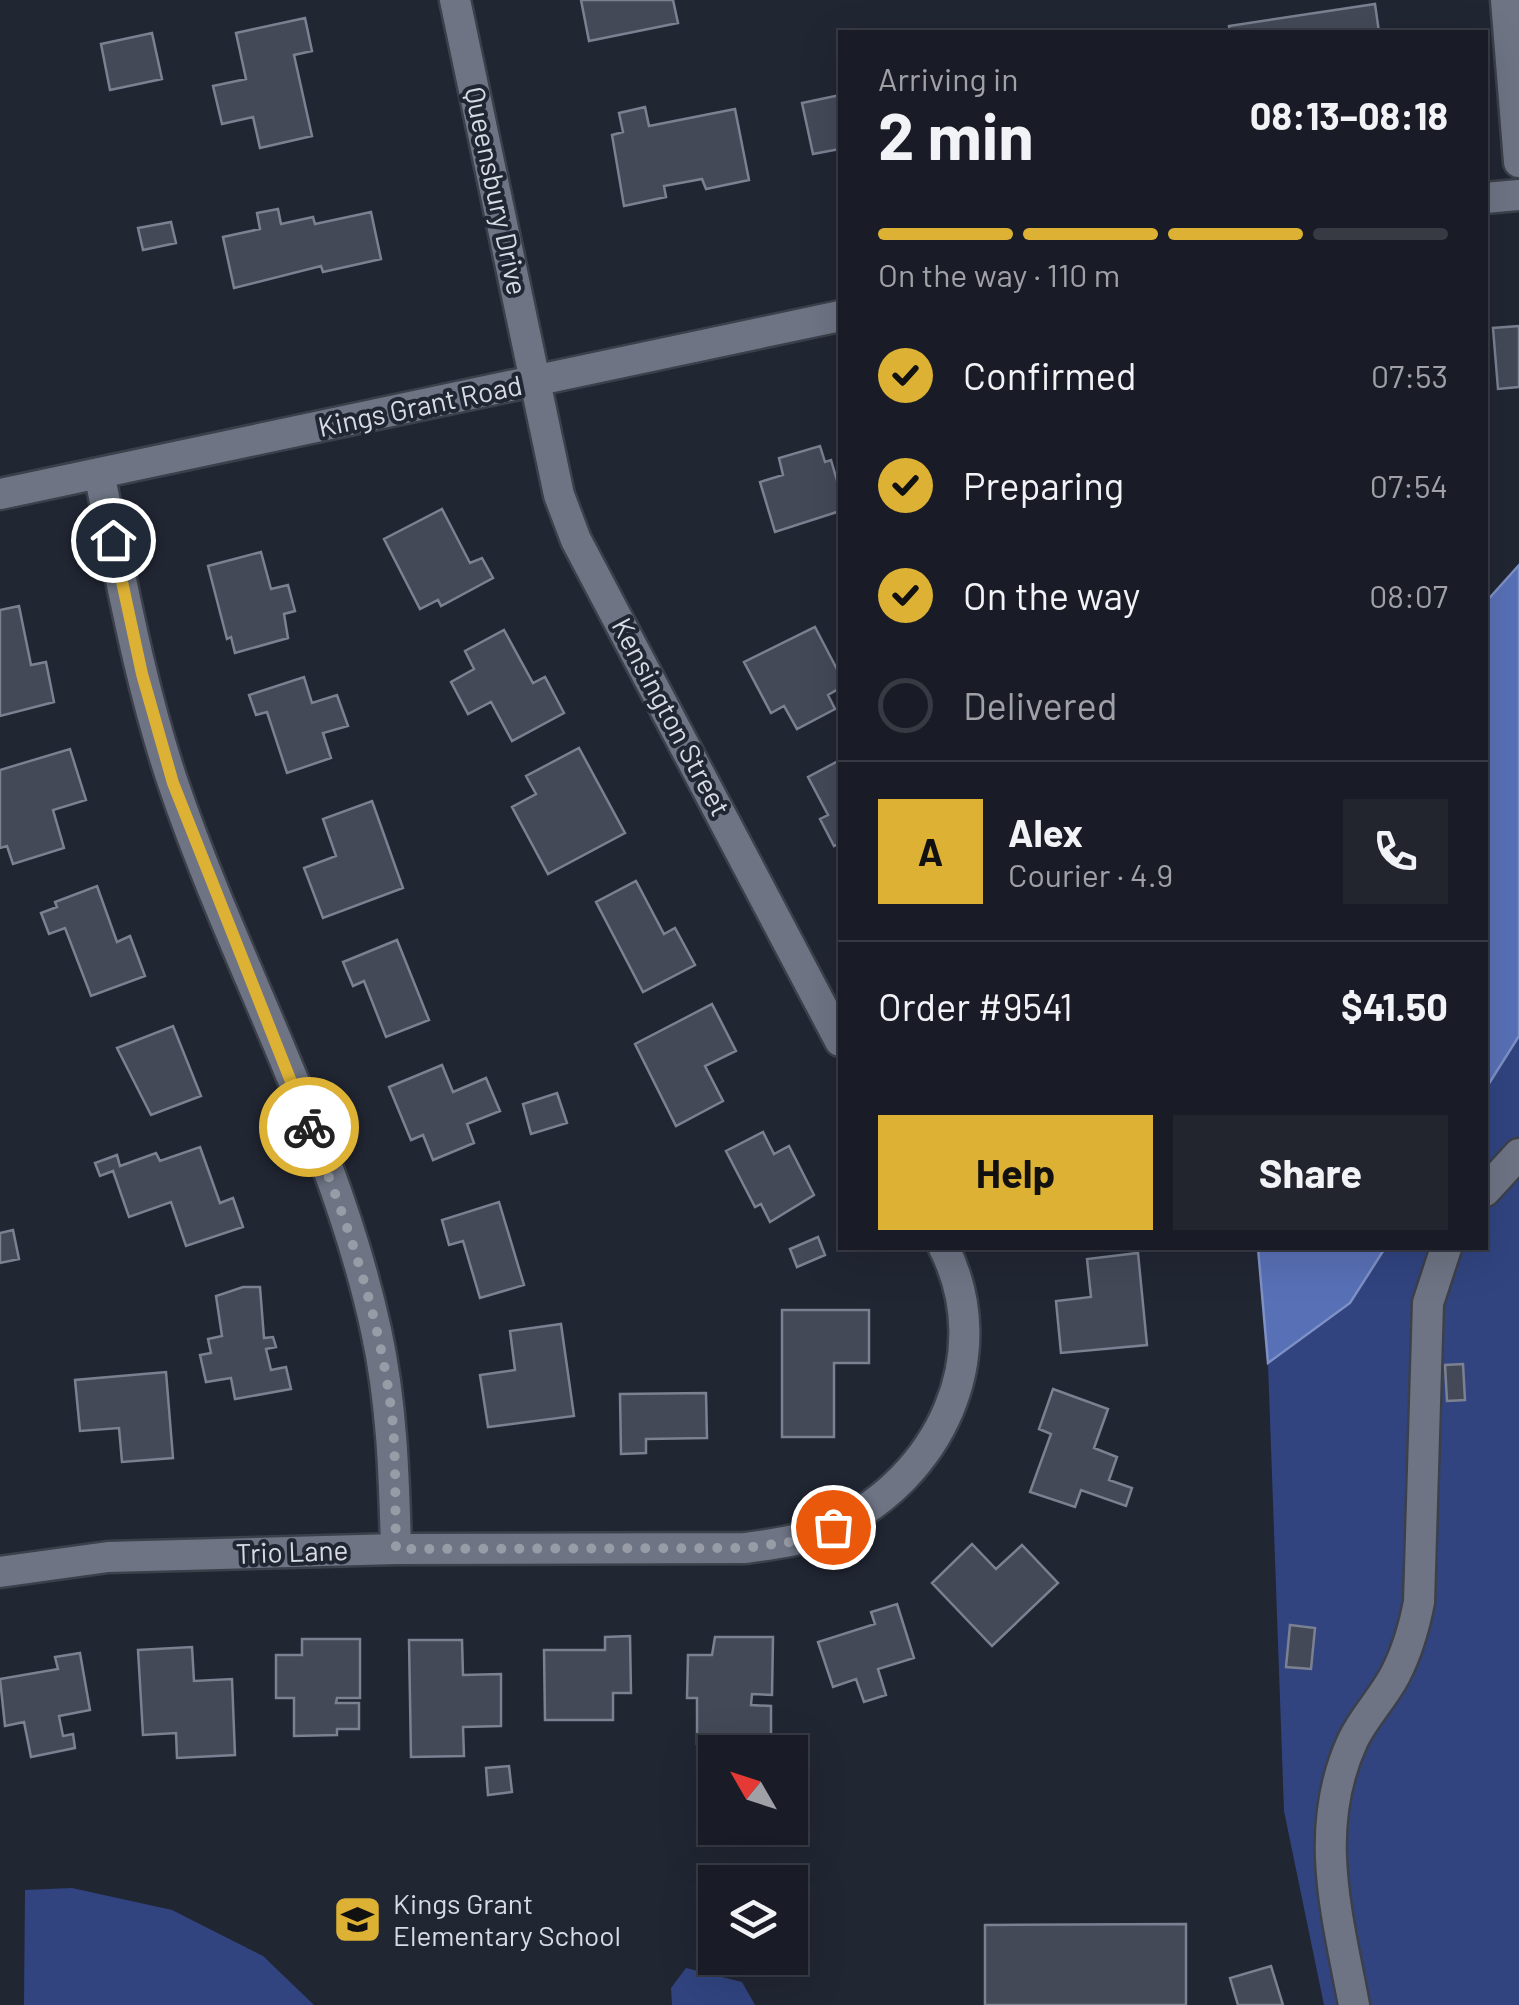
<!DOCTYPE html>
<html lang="en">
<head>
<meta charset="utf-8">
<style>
	:root { --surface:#191c26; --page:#22252e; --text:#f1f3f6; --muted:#9fa1a7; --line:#373a43; --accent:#ddb133 }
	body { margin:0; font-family:Barlow,sans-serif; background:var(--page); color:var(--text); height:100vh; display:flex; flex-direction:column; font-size:38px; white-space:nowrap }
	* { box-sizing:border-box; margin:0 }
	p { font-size:32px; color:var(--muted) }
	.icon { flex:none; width:55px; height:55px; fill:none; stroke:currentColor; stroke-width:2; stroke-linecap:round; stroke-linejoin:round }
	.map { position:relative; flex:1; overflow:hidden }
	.details { position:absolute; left:838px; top:30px; width:650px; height:1220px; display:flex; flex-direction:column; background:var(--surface); border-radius:0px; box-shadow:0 10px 40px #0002,0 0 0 2px var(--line) }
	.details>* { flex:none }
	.needle { width:65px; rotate:309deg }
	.controls { position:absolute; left:698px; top:1735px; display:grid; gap:20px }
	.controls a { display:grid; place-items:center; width:110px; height:110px; border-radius:0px; background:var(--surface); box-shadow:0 10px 40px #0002,0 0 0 2px var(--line); font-size:50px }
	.pin { position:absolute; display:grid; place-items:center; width:85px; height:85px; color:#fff; margin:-42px; border:5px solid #fff; border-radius:50%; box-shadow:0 2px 10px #0007 }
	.courier { position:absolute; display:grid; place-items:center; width:100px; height:100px; margin:-50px; border:8px solid #ddb133; border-radius:50%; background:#fff; color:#222; box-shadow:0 2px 12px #0007 }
	.overview em { font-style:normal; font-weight:700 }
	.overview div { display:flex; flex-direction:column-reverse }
	.overview { display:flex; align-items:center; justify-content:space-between; height:170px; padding:0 40px }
	h1 { font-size:65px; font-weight:700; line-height:75px }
	.bar { display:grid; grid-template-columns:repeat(4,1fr); gap:15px 10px; align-content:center; height:120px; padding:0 40px }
	.bar i { height:12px; border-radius:8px; background:var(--line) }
	.bar .on { background:var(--accent) }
	.bar p { grid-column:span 4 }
	.line { display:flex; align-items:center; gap:25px; padding:0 40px; border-top:2px solid var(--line) }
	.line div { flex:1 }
	.round { display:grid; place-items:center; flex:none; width:105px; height:105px; border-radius:0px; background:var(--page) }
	ol { padding:0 40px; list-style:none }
	li { display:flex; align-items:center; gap:30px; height:110px }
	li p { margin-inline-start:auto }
	li .icon { padding:10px; border-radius:50%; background:var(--accent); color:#111; stroke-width:4 }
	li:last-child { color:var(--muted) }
	li i { width:55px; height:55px; border:5px solid var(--line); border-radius:50% }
	.button { display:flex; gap:20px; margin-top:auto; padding:20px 40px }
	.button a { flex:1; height:115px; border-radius:0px; background:var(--accent); color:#111; font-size:40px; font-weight:700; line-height:115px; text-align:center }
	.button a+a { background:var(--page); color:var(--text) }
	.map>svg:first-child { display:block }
</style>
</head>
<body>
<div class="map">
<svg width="1519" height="2005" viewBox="0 0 1519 2005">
	<rect width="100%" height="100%" fill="#212633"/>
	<!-- green -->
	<path fill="#314480" d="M1519,1036V2005H1324L1284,1811L1268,1363L1350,1303L1385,1248H1485V1090Z
		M72,1888L172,1910L263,1956L314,2005H24L25,1890Z
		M686,1968L742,1982L755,2005H672L671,1988Z"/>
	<!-- water -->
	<path fill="#5870b6" stroke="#7e90c4" stroke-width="2.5" d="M1519,565V1036L1485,1090V603Z
		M1258,1248H1385L1350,1303L1268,1363Z"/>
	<!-- building -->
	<path fill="#434957" stroke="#7b8191" stroke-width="2.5" d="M581,0H673L678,23L589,41Z
		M1375,4L1379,32H1230L1229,26Z
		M305,18L312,51L294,55L312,136L260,148L253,117L222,124L213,86L246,79L236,33Z
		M152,33L162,79L110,90L101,44Z
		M840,95V149L813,154L802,103Z
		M645,107L649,126L735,109L749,180L706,189L702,179L664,186L666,197L624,206L612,135L623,132L619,113Z
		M278,209L281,224L313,217L315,224L371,212L381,259L323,272L321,266L234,288L223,237L260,229L257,213Z
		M171,222L176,243L143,250L138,228Z
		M1519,326V387L1498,389L1493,328Z
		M820,446L825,462L831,460L840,491V511L775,532L760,482L783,475L779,458Z
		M442,509L470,563L482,558L493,578L441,606L438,600L420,609L384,539Z
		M261,552L271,589L288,585L295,611L284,614L288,638L235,653L231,637L227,639L208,566Z
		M19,606L31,665L46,662L54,702L0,716V610Z
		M815,627L840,675V688L828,695L835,709L797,729L784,706L771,713L744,662Z
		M504,630L533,683L545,677L564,713L512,741L491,702L468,714L451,682L474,669L465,651Z
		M304,677L312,703L337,695L348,726L323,733L331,758L287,773L267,712L256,715L249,695Z
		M579,748L625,833L548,874L512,807L536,794L526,776Z
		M70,749L86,800L53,810L64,848L13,864L7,846L0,848V770Z
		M840,760V843L834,846L820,819L828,815L808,777Z
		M372,801L403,888L323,918L304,868L336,856L323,819Z
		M636,881L664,934L675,928L695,965L643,992L596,902Z
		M97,886L117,942L130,936L145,976L91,996L65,928L49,934L41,913L57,907L55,902Z
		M397,940L429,1020L386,1037L364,981L353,986L343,962Z
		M712,1004L736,1051L705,1066L723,1101L676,1126L635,1044Z
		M173,1026L201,1096L151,1115L117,1048Z
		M442,1065L453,1092L486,1078L500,1111L467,1124L474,1143L433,1160L423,1135L411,1140L389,1087Z
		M557,1093L567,1123L531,1134L523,1104Z
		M763,1132L774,1154L789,1146L814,1195L770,1222L761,1204L755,1207L726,1151Z
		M200,1147L220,1203L233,1198L243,1227L186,1246L171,1202L129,1217L113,1171L100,1176L95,1163L117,1155L120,1166L156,1153L160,1161Z
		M499,1202L524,1285L480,1298L463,1241L449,1245L442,1220Z
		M13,1230L19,1259L0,1263V1233Z
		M818,1237L825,1255L797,1267L790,1249Z
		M1138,1253L1147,1345L1061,1353L1056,1301L1091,1297L1087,1259Z
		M243,1287H260L264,1338L273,1337L276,1347L266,1349L271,1370L286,1367L291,1389L235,1399L231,1378L206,1382L200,1355L211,1353L208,1339L222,1336L216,1296Z
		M782,1310H869V1363H834V1437H782Z
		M561,1324L574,1416L488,1427L480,1375L515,1370L510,1331Z
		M1463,1364L1465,1400L1447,1401L1445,1365Z
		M166,1372L173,1458L122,1462L119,1428L80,1431L75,1380Z
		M1053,1389L1108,1409L1094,1448L1117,1457L1109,1480L1132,1488L1126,1506L1081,1490L1075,1507L1030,1492L1051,1434L1039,1429Z
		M706,1393L707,1438L646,1439V1453L621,1454L620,1394Z
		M972,1544L996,1569L1022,1545L1058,1583L992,1646L932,1583Z
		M897,1604L914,1658L878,1669L886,1695L864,1702L856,1679L833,1687L818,1642L875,1624L871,1612Z
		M1290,1625L1315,1628L1311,1669L1286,1667Z
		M630,1636L631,1693H613V1720H545L544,1650H605V1637Z
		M715,1637H773L772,1695L752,1694L751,1705L771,1706V1746L697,1744V1698H687L688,1655H712Z
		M302,1639H360V1698H337L336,1703H359V1729H337V1735L294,1736V1698H276V1655H302Z
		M409,1640H462L463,1675L501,1674V1726L463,1727L464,1756L411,1757Z
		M192,1647L194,1681L232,1679L235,1755L177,1758L176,1733L143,1735L138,1650Z
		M80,1653L90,1710L59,1716L63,1736L73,1734L75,1748L31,1757L24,1722L5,1726L0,1679L58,1669L55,1657Z
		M509,1766L512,1792L488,1795L486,1768Z
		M1186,1924V2005H985V1925Z
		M1271,1966L1283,2005H1238L1230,1978Z"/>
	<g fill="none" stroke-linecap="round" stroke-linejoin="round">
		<defs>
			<path id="minor" d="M455,0L559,495L576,540L840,1041
				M1506,0L1519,162
				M1485,198L1519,195
				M99,473C121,577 139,682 173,783C235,966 335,1140 376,1330C392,1403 394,1475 396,1549
				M0,494L840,316
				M1485,1191L1519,1154
				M0,1572L108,1557L396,1549L745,1548C775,1544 806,1540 834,1527C939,1478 998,1356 944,1248
				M1354,2005C1337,1914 1312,1828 1353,1740C1364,1717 1383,1698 1395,1675C1407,1652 1414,1628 1419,1602L1428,1303L1446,1248"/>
		</defs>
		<!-- minor casing -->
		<use href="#minor" stroke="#3b404a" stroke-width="35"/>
		<!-- minor -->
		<use href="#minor" stroke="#6e7484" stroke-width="30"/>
	</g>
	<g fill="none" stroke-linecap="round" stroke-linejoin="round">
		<!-- done -->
		<path stroke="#989ca6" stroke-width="10" stroke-dasharray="0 18" d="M309,1127C348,1222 382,1322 393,1425C396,1466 395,1508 396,1549L745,1548L790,1542L833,1527"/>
		<!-- route -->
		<path stroke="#ddb133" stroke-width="12" d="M113,540L142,674L173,783L309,1127"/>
	</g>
	<!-- icons -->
	<defs>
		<symbol id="school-square" viewBox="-11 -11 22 22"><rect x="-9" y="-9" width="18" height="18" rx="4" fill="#ddb133" stroke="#212633"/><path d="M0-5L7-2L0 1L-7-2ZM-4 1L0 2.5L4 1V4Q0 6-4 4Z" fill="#111"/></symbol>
	</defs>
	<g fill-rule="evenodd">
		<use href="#school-square" x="330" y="1892" width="55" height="55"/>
	</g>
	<g text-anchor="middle" stroke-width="8" stroke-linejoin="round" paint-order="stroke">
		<!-- street labels -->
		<g font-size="28" fill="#d8dbe4" stroke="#212633">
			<text transform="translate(496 191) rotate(78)" y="10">Queensbury Drive</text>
			<text transform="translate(420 406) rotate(-12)" y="10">Kings Grant Road</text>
			<text transform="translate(671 717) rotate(62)" y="10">Kensington Street</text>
			<text transform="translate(292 1552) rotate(-2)" y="10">Trio Lane</text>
		</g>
		<!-- poi labels -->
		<g font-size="28" fill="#d8dbe4" stroke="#212633" text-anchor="start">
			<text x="393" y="1914">Kings Grant<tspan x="393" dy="32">Elementary School</tspan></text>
		</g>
	</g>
</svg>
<div class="controls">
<a><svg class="needle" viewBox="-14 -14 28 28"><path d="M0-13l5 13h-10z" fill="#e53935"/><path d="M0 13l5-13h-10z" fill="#9fa1a7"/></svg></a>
<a><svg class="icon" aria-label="layers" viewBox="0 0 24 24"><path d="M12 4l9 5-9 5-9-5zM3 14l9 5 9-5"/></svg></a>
</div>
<div class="pin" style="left:833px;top:1527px;background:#ea580c"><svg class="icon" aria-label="bag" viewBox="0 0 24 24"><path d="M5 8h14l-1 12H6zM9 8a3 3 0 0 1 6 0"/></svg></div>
<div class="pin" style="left:113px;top:540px;background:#1f2937"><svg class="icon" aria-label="home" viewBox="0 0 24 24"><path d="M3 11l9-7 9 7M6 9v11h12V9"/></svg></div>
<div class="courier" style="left:309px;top:1127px"><svg class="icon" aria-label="bike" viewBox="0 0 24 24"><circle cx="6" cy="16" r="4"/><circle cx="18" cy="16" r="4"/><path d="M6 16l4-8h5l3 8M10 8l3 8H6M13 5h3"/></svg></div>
<section class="details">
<div class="overview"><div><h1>2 min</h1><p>Arriving in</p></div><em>08:13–08:18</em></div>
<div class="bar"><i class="on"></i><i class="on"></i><i class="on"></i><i></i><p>On the way · 110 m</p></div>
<ol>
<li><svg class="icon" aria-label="check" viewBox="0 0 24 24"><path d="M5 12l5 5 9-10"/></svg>Confirmed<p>07:53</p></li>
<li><svg class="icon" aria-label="check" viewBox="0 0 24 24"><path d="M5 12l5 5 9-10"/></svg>Preparing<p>07:54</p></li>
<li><svg class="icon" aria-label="check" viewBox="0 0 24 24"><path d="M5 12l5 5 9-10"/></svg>On the way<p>08:07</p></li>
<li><i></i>Delivered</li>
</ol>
<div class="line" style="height:180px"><b class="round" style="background:var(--accent);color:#111">A</b><div><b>Alex</b><p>Courier · 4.9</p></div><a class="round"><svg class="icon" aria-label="phone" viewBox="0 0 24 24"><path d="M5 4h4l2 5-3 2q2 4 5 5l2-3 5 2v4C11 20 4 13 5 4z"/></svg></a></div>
<div class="line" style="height:130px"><div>Order #9541</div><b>$41.50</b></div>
<div class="button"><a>Help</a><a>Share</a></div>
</section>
</div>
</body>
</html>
